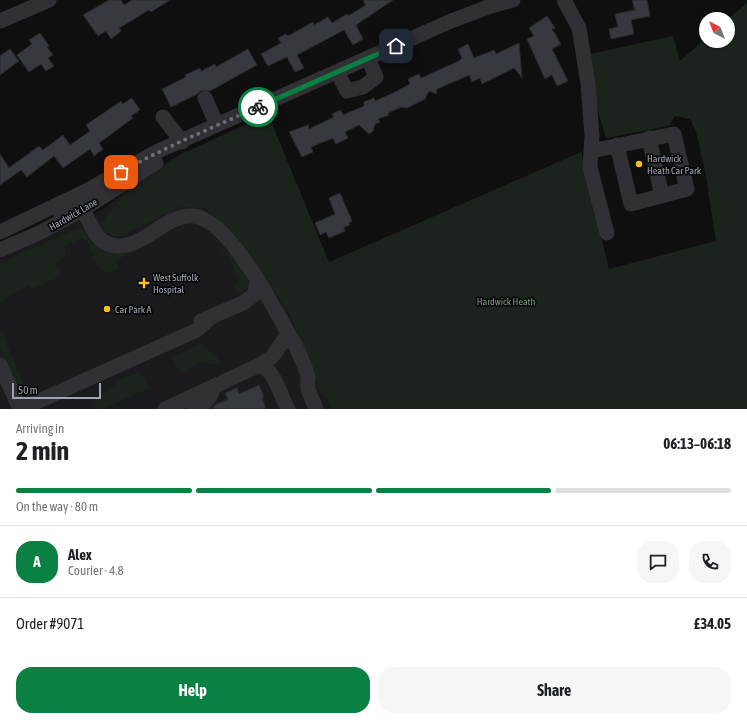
<!DOCTYPE html>
<html lang="en">
<head>
<meta charset="utf-8">
<style>
	:root { --surface:#fff; --page:#f6f6f6; --text:#202124; --muted:#757577; --line:#e0e0e0; --accent:#0b8043 }
	body { margin:0; font-family:"Asap Condensed",sans-serif; background:var(--page); color:var(--text); height:100vh; display:flex; flex-direction:column; font-size:15px; white-space:nowrap }
	* { box-sizing:border-box; margin:0 }
	p { font-size:13px; color:var(--muted) }
	.icon { flex:none; width:22px; height:22px; fill:none; stroke:currentColor; stroke-width:2; stroke-linecap:round; stroke-linejoin:round }
	.map { position:relative; height:409px; overflow:hidden }
	.details { display:flex; flex-direction:column; background:var(--surface); flex:1 }
	.details>* { flex:none }
	.needle { width:26px; rotate:318deg }
	.fabs { position:absolute; left:699px; top:12px; display:grid; gap:8px }
	.fabs a { display:grid; place-items:center; width:36px; height:36px; border-radius:50%; background:var(--surface); box-shadow:0 1px 3px #0004; font-size:20px }
	.scale { position:absolute; left:12px; bottom:10px; width:89px; box-sizing:border-box; padding-left:4px; border:2px solid #9fa3b2; border-top:0; font-size:11px; line-height:14px; white-space:nowrap; color:#9fa3b2; -webkit-text-stroke:3px #0a0a0b; paint-order:stroke }
	.pin { position:absolute; display:grid; place-items:center; width:34px; height:34px; color:#fff; margin:-17px; border-radius:8px; box-shadow:0 2px 6px #0006 }
	.courier { position:absolute; display:grid; place-items:center; width:40px; height:40px; margin:-20px; border:3px solid #0b8043; border-radius:50%; background:#fff; color:#222; box-shadow:0 1px 5px #0007 }
	.overview em { font-style:normal; font-weight:700 }
	.overview div { display:flex; flex-direction:column-reverse }
	.overview { display:flex; align-items:center; justify-content:space-between; height:68px; padding:0 16px }
	h1 { font-size:26px; font-weight:700; line-height:30px }
	.bar { display:grid; grid-template-columns:repeat(4,1fr); gap:6px 4px; align-content:center; height:48px; padding:0 16px }
	.bar i { height:5px; border-radius:3px; background:var(--line) }
	.bar .active { background:var(--accent) }
	.bar p { grid-column:span 4 }
	.line { display:flex; align-items:center; gap:10px; padding:0 16px; border-top:1px solid var(--line) }
	.line div { flex:1 }
	.round { display:grid; place-items:center; flex:none; width:42px; height:42px; border-radius:16px; background:var(--page) }
	.cta { display:flex; gap:8px; margin-top:auto; padding:8px 16px }
	.cta a { flex:1; height:46px; border-radius:16px; background:var(--accent); color:#fff; font-size:16px; font-weight:700; line-height:46px; text-align:center }
	.cta a+a { background:var(--page); color:var(--text) }
	.map>svg:first-child { display:block }
</style>
</head>
<body>
<div class="map">
<svg width="747" height="409" viewBox="0 0 747 409">
	<rect width="100%" height="100%" fill="#0f0f10"/>
	<!-- built -->
	<path fill="#1b1b1d" d="M186,150L222,198L350,409H0V258L103,209L152,172Z"/>
	<!-- green -->
	<path fill="#1b231c" d="M747,3V409H332L327,397L323,398L288,311L245,252L206,208L181,207L122,236C111,238 107,234 100,225L112,208L136,186L184,153L268,114L329,262L581,152L609,269L716,241L705,171L696,132L690,119L675,116L669,126L606,138L596,104L590,54L673,36L680,61L706,38V41H728V19Z
		M81,227L90,237L139,245V250L116,260L119,268L106,273L97,266L88,242L82,238L65,246V258L56,263L61,276L32,289L28,286L0,302V263Z
		M222,249L233,255L252,285L243,292L238,294L233,286L239,282L230,257L226,252H220Z
		M0,327L27,393L17,389L13,383L0,349Z
		M202,343L206,348L217,356L219,365L202,362L180,373L172,357Z
		M138,372L141,373L149,388L103,409H96L93,402L122,379Z"/>
	<!-- building -->
	<path fill="#38393e" stroke="#29292c" d="M109,0H121L124,5L132,0H170L151,12L149,10L119,28L121,31L111,39L106,31L98,36L83,15Z
		M363,0H393L356,25L363,39L353,45L344,30L297,55L304,68L295,72L287,57L268,66L261,54L281,43L278,38L286,34L288,36L313,22L314,25L328,17L332,23L347,14L348,16L366,5Z
		M632,0H647L650,16L631,20L634,34L611,39L609,29L618,27L615,14L635,10Z
		M547,16L555,28L552,29L561,44L552,49L568,81L557,86L552,75L545,79L527,39L534,36L529,28Z
		M40,33L49,46L47,47L53,55L48,58L54,66L46,71L41,64L29,72L17,55L32,44L29,40Z
		M519,43L522,78L514,68L482,84L480,78L472,82L469,75L467,76L437,89L436,94L429,91L425,99L407,108L402,107L388,113L389,115L378,119L380,122L375,124L373,131L369,134L359,125L345,132L348,138L336,144L333,138L311,147L313,152L302,157L289,132L308,125L309,129L334,117L332,114L341,110L343,115L364,106V102L374,98L375,101L393,93L410,84L408,79L419,74L421,78L459,61L462,58L458,49L468,44L474,58L494,50L496,54Z
		M10,49L19,61L0,75V56Z
		M248,49L257,65L210,91L202,90L197,94L171,107L162,89L186,77L185,75L200,68L201,71L215,64L216,67Z
		M132,98L140,110L131,116L133,118L99,143L103,149L94,156L90,149L63,168L54,156L27,177L21,170L0,185V154L9,168L39,146L43,150L63,135L70,145L90,131L86,125L121,101L123,104Z
		M340,193L352,221L349,223L350,225L344,227L345,231L329,238L326,232L320,235L315,223L335,214L329,198Z
		M259,385L264,397L262,398L266,409H212L215,405L228,399L225,393L237,388L239,394Z"/>
	<g fill="none" stroke-linecap="round" stroke-linejoin="round">
		<!-- minor -->
		<path stroke="#303035" stroke-width="15" d="M564,0L579,28L588,83L592,136L590,167L607,233
			M0,21L49,0
			M337,72L347,91L363,87L376,77L368,58
			M205,98L217,125
			M163,117L182,142
			M649,138L662,196
			M591,151L674,134L687,189L631,204L617,145
			M60,212C64,210 71,205 76,206C92,211 89,245 118,246C146,246 166,214 193,216C227,218 273,305 288,333C291,339 295,343 297,349C301,358 306,368 308,377C308,381 307,385 308,389C310,396 314,403 316,409
			M0,232L84,192L158,151L451,21L491,6L513,0
			M0,250L41,232L82,210L156,163
			M201,321L243,303L255,294L257,280
			M0,365L20,409
			M260,365C277,373 279,394 288,409
			M21,409L197,330L210,318
			M165,409L260,365L272,357L288,334
			M194,409C207,404 210,399 214,386"/>
	</g>
	<g fill="none" stroke-linecap="round" stroke-linejoin="round">
		<!-- done -->
		<path stroke="#6d6f79" stroke-width="4" stroke-dasharray="0 7.2" d="M121,172C165,147 212,128 258,107"/>
		<!-- route -->
		<path stroke="#0b8043" stroke-width="5" d="M258,107L396,46"/>
	</g>
	<!-- markers -->
	<g fill="#f7c020" stroke="#0a0a0b" stroke-width="1.5">
		<circle cx="639" cy="164" r="4"/>
		<path d="M142 277h4v4h4v4h-4v4h-4v-4h-4v-4h4z"/>
		<circle cx="107" cy="309" r="4"/>
	</g>
	<g text-anchor="middle" stroke-width="3.5" stroke-linejoin="round" paint-order="stroke">
		<!-- poi labels -->
		<g font-size="10" fill="#9fa3b2" stroke="#0a0a0b" text-anchor="start">
			<text x="647" y="162">Hardwick<tspan x="647" dy="12">Heath Car Park</tspan></text>
			<text x="153" y="281">West Suffolk<tspan x="153" dy="12">Hospital</tspan></text>
			<text x="115" y="313">Car Park A</text>
		</g>
		<!-- street labels -->
		<g font-size="10" fill="#9fa3b2" stroke="#0a0a0b">
			<text transform="translate(73 214) rotate(-30)" y="4">Hardwick Lane</text>
		</g>
		<!-- park labels -->
		<g font-size="10" fill="#759e7b" stroke="#0a0a0b">
			<text x="506" y="305">Hardwick Heath</text>
		</g>
	</g>
</svg>
<div class="fabs">
<a><svg class="needle" viewBox="-14 -14 28 28"><path d="M0-13l5 13h-10z" fill="#e53935"/><path d="M0 13l5-13h-10z" fill="#757577"/></svg></a>
</div>
<div class="scale">50 m</div>
<div class="pin" style="left:121px;top:172px;background:#ea580c"><svg class="icon" aria-label="bag" viewBox="0 0 24 24"><path d="M5 8h14l-1 12H6zM9 8a3 3 0 0 1 6 0"/></svg></div>
<div class="pin" style="left:396px;top:46px;background:#1f2937"><svg class="icon" aria-label="home" viewBox="0 0 24 24"><path d="M3 11l9-7 9 7M6 9v11h12V9"/></svg></div>
<div class="courier" style="left:258px;top:107px"><svg class="icon" aria-label="bike" viewBox="0 0 24 24"><circle cx="6" cy="16" r="4"/><circle cx="18" cy="16" r="4"/><path d="M6 16l4-8h5l3 8M10 8l3 8H6M13 5h3"/></svg></div>
</div>
<section class="details">
<div class="overview"><div><h1>2 min</h1><p>Arriving in</p></div><em>06:13–06:18</em></div>
<div class="bar"><i class="active"></i><i class="active"></i><i class="active"></i><i></i><p>On the way · 80 m</p></div>
<div class="line" style="height:72px"><b class="round" style="background:var(--accent);color:#fff">A</b><div><b>Alex</b><p>Courier · 4.8</p></div><a class="round"><svg class="icon" aria-label="chat" viewBox="0 0 24 24"><path d="M4 5h16v11H9l-5 4z"/></svg></a><a class="round"><svg class="icon" aria-label="phone" viewBox="0 0 24 24"><path d="M5 4h4l2 5-3 2q2 4 5 5l2-3 5 2v4C11 20 4 13 5 4z"/></svg></a></div>
<div class="line" style="height:52px"><div>Order #9071</div><b>£34.05</b></div>
<div class="cta"><a>Help</a><a>Share</a></div>
</section>
</body>
</html>
